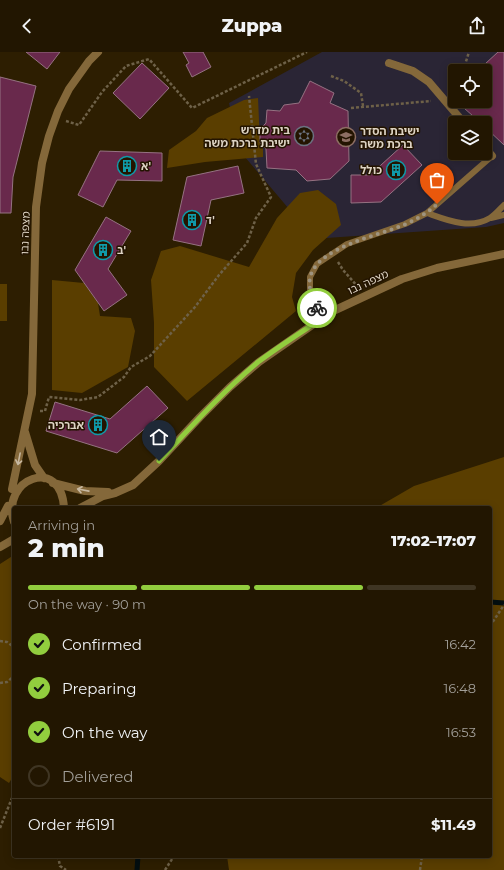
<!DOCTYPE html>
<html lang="en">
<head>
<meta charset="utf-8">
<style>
	:root { --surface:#221601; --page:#2a1f0b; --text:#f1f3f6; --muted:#a29f99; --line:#3f3523; --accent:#92cd3e }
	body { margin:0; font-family:Montserrat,"Noto Sans Hebrew",sans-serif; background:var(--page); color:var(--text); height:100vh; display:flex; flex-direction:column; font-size:15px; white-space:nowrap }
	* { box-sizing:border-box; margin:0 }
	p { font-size:13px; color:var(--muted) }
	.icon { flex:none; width:22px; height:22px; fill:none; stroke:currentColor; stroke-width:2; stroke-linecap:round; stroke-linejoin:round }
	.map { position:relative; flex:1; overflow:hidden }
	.sheet { position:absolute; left:12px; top:454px; width:480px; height:352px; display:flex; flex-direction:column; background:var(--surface); border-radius:4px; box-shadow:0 2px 10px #0003,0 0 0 1px var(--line) }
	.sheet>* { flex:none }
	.fabs { position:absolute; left:448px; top:12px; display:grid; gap:8px }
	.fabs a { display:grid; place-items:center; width:44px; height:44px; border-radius:4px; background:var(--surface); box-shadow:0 2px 10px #0003,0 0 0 1px var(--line); font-size:20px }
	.pin { position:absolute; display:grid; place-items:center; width:34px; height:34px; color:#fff; margin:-41px -17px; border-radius:50% 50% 50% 0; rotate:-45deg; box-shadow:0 0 4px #0007 }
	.pin .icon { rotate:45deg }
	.courier { position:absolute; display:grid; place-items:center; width:40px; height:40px; margin:-20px; border:3px solid #92cd3e; border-radius:50%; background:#fff; color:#222; box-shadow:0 1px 5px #0007 }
	.head em { font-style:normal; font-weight:800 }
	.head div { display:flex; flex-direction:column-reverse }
	.head { display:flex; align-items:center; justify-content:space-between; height:68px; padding:0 16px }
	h1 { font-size:26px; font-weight:800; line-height:30px }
	.bar { display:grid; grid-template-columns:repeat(4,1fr); gap:6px 4px; align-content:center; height:48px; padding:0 16px }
	.bar i { height:5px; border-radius:3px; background:var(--line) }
	.bar .selected { background:var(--accent) }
	.bar p { grid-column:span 4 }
	.line { display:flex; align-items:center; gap:10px; padding:0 16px; border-top:1px solid var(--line) }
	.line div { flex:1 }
	ol { padding:0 16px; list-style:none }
	li { display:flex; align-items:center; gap:12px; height:44px }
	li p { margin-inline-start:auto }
	li .icon { padding:4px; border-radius:50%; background:var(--accent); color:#111; stroke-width:4 }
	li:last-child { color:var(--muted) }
	li i { width:22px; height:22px; border:2px solid var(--line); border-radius:50% }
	header { display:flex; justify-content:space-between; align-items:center; height:52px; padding:0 16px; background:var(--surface); font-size:18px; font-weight:800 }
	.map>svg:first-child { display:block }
</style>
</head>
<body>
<header><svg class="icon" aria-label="back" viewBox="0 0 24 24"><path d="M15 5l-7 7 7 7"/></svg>Zuppa<svg class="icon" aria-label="share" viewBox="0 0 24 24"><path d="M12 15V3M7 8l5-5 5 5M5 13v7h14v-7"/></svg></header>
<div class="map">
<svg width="504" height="818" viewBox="0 0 504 818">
	<rect width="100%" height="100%" fill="#2d1e01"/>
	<!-- education -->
	<path fill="#2a2535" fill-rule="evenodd" d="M322,0H504V171L486,175L312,187L289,157L239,98L229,51ZM455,19H485V49H455ZM455,71H485V101H455Z"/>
	<!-- green -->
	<path fill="#5a3e00" d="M258,46L260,91L263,97V105L205,110L167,116L169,98L196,79L207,66L244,48Z
		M318,138L336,152L341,173L313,198L296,221L292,245L296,259L187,349L154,315V271L151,228L161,199L180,194L249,215L277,166L300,141Z
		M52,228L84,231L98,251L100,264L131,266L135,279L128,315L82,341L52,338Z
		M0,232H7V269H0Z
		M504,405V818H229L227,804H490V456H376L414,434Z
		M14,503V723L9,731L0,725V512Z"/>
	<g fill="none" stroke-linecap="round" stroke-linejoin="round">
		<!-- stream -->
		<path stroke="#030e10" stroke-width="5" d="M490,550L504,551
			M137,818L138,804"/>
	</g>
	<!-- building -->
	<path fill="#69294c" stroke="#957282" d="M26,0H60L47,17Z
		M183,0H203L211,15L192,25L186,13L189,11Z
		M498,0H504V93L485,75V71H481L456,49H485V12Z
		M142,11L169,36L140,67L113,41Z
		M0,25L36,34L13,125L11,161H0Z
		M310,29L334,41L330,51L348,59L349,109L330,127L307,129L296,118L267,116L266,97L260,91V77L266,71L267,58L280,59L284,53L299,51Z
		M403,93L422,113L381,150L351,151V123H370Z
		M100,99L162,101V129L117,128L103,155L78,143Z
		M238,114L244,141L211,148L201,194L173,188L187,125Z
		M106,165L131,179L108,217L127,243L104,259L75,218Z
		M147,334L168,356L117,401L46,379L55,350L110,367Z"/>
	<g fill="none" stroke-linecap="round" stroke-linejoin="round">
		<!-- path -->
		<path stroke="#6e6148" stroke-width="2.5" stroke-dasharray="3 2" stroke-linecap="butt" d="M463,19L469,0
			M331,24L344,29L361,41L363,54
			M451,38L455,30
			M351,56L431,49
			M66,69L79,73L102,40L126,14L149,7L192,56L307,0
			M338,210L343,218L358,235
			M40,359H45L49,345L80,348L98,345L124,325L131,315L150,304L195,255L219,223L247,191L256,166L271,145L256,112L249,44
			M490,574L504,553
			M0,589L7,590L14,595
			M0,631L7,630L14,624
			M0,776L14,741
			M58,804L60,814L66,818
			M165,818L174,804
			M420,818L422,804"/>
		<!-- service -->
		<path stroke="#84683a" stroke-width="6" d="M427,161C447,168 470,178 490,166C495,163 500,157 504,153
			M491,166L504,163
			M321,267L310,237V225L317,212L347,192L405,172L427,161L492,104"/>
		<!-- minor -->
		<path stroke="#84683a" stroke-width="8" d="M389,11L413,19L429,30L464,71
			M485,96L492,104
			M25,380L35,413L44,426
			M53,431L85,439L108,440
			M12,437L32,342L36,155L42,111L49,84L58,59L69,37L89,9L98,0
			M80,456L103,444L115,441L133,433L159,409L200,365L230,335L259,310L331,260L402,227L437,216L504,202
			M0,469L8,454
			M14,470C0,427 61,403 64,456
			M0,495L14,487"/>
	</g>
	<!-- one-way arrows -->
	<defs><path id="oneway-shaft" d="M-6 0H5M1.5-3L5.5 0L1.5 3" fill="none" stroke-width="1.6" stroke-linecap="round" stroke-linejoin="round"/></defs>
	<g stroke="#c7b8a1">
		<use href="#oneway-shaft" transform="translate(19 407) rotate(101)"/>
		<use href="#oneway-shaft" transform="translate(83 438) rotate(-169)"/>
	</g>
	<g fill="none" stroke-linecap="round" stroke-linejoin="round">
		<!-- done -->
		<path stroke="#9f947f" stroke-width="4" stroke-dasharray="0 7.2" d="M317,256C313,247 308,237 310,226C316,195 381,183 406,172C418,166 428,161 437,152"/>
		<!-- route -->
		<path stroke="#92cd3e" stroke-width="5" d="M159,409C191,375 222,340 258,310C278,295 300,281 321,267L317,256"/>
	</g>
	<!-- icons -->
	<defs>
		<symbol id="synagogue-ring" viewBox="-11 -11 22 22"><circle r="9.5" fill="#231400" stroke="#6b7280" stroke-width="1.5"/><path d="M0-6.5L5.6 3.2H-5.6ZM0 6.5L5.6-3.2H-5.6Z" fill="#6b7280"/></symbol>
		<symbol id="school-ring" viewBox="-11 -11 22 22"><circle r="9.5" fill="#231400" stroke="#8d6e63" stroke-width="1.5"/><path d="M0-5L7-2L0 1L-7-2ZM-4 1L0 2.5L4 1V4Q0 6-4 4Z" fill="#8d6e63"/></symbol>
		<symbol id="building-ring" viewBox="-11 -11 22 22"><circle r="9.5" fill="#231400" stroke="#0f9aa8" stroke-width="1.5"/><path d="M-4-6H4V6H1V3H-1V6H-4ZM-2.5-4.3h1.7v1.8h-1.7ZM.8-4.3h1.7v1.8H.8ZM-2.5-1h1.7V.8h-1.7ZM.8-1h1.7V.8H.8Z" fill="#0f9aa8"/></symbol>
	</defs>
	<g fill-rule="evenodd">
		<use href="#synagogue-ring" x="293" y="73" width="22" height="22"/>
		<use href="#school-ring" x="335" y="74" width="22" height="22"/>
		<use href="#building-ring" x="116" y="103" width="22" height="22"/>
		<use href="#building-ring" x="385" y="107" width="22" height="22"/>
		<use href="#building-ring" x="181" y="157" width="22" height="22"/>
		<use href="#building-ring" x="92" y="187" width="22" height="22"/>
		<use href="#building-ring" x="87" y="362" width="22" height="22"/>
	</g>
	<g text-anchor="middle" stroke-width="3" stroke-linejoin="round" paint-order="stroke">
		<!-- poi labels -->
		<g font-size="11" font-weight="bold" fill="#ddd3c3" stroke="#231400" text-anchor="start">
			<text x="290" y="82" text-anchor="end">בית מדרש<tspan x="290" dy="13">ישיבת ברכת משה</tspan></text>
			<text x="360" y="83">ישיבת הסדר<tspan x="360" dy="13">ברכת משה</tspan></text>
			<text x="141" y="118">א'</text>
			<text x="382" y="122" text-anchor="end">כולל</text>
			<text x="206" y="172">ד'</text>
			<text x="117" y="202">ב'</text>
			<text x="84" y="377" text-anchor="end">אברכיה</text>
		</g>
		<!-- street labels -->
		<g font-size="11" fill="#ddd3c3" stroke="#231400">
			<text transform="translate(25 181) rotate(-88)" y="4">מצפה נבו</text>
			<text transform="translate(368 230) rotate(-25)" y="4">מצפה נבו</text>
		</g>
	</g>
</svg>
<div class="fabs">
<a><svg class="icon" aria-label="locate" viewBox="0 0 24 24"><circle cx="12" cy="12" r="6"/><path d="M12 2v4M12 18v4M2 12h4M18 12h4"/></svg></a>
<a><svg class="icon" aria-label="layers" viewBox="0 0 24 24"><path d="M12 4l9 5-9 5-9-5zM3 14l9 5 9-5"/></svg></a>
</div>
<div class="pin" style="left:437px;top:152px;background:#ea580c"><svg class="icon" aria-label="bag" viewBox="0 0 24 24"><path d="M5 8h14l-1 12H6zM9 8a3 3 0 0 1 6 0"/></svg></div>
<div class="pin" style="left:159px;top:409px;background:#1f2937"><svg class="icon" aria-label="home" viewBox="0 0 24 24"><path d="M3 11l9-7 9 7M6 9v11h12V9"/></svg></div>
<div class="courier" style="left:317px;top:256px"><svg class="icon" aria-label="bike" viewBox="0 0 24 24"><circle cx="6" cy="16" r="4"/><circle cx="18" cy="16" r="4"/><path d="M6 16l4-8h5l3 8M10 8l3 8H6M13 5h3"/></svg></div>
<section class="sheet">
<div class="head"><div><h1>2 min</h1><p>Arriving in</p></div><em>17:02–17:07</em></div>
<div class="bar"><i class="selected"></i><i class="selected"></i><i class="selected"></i><i></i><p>On the way · 90 m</p></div>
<ol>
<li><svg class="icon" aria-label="check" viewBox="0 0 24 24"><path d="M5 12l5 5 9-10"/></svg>Confirmed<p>16:42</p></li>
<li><svg class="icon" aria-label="check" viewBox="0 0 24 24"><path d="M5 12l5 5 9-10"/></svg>Preparing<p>16:48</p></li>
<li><svg class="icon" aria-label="check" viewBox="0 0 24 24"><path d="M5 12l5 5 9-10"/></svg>On the way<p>16:53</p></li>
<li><i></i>Delivered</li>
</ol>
<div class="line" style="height:52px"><div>Order #6191</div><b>$11.49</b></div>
</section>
</div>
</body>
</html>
